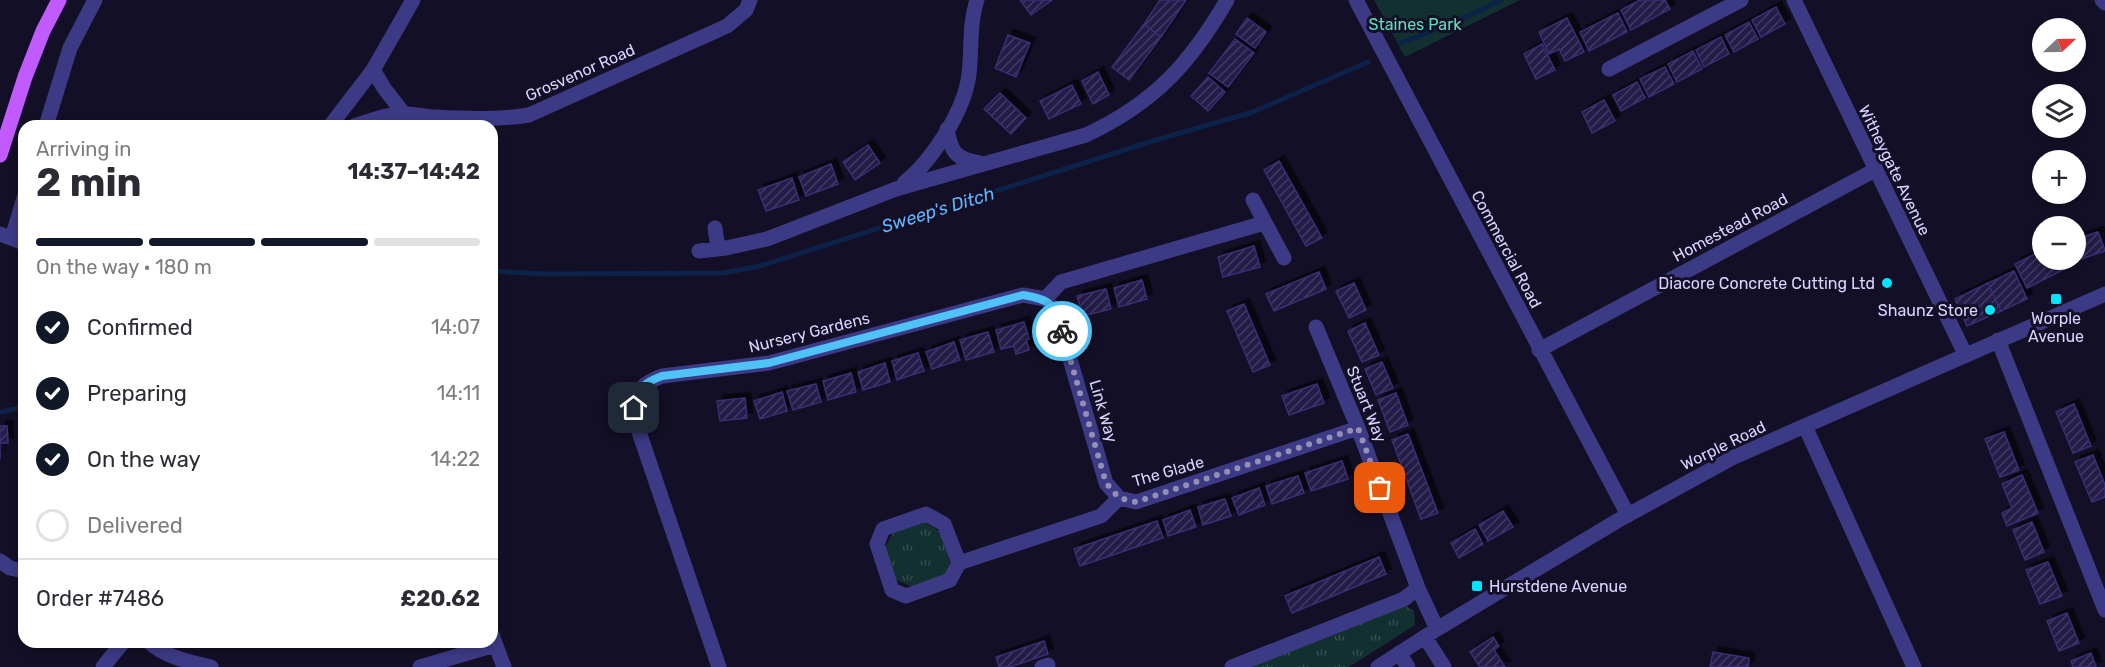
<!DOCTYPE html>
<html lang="en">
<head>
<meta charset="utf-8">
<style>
	:root { --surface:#fff; --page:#f2f2f3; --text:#2b2b33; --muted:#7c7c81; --line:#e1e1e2; --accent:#111827 }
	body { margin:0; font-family:Rubik,sans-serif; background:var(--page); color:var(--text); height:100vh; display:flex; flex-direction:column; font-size:22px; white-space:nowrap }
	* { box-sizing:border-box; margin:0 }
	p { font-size:20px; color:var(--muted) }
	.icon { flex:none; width:33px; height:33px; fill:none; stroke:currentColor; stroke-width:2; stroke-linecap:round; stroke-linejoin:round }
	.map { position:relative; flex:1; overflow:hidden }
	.drawer { position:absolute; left:18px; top:120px; width:480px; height:528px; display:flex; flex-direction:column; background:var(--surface); border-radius:18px; box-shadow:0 3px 9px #0003 }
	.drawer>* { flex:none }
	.needle { width:39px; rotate:68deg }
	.buttons { position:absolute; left:2032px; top:18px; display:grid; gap:12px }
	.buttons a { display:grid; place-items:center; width:54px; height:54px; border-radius:50%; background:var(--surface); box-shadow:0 3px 9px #0003; font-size:30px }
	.pin { position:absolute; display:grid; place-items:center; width:51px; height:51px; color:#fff; margin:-26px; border-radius:12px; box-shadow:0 3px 9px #0006 }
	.courier { position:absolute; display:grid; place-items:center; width:60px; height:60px; margin:-30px; border:4px solid #4fc3f7; border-radius:50%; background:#fff; color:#222; box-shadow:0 2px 8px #0007 }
	.head em { font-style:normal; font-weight:700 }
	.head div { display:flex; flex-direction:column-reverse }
	.head { display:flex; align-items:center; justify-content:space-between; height:102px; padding:0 18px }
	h1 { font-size:39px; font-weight:700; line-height:45px }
	.bar { display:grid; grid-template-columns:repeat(4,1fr); gap:9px 6px; align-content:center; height:72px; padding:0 18px }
	.bar i { height:8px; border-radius:4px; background:var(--line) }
	.bar .on { background:var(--accent) }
	.bar p { grid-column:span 4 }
	.line { display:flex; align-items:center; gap:15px; padding:0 18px; border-top:2px solid var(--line) }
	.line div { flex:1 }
	ol { padding:0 18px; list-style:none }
	li { display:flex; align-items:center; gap:18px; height:66px }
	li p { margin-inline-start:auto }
	li .icon { padding:6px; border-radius:50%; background:var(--accent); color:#fff; stroke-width:4 }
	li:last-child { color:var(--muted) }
	li i { width:33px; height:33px; border:3px solid var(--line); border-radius:50% }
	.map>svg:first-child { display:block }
</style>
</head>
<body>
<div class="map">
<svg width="2105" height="667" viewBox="0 0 2105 667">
	<defs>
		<pattern id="grass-tufts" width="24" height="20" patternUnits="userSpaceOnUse" patternTransform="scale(1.5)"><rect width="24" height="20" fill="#12302f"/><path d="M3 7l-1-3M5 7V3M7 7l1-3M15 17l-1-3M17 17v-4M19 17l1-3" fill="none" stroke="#344d4e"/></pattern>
		<pattern id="building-hatch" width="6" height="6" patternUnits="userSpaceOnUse" patternTransform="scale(1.5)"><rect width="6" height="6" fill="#241b47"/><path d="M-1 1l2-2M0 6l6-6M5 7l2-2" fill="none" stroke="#433b63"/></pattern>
		<filter id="shadow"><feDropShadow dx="5.5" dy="-5.5" stdDeviation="0" flood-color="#0009"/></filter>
	</defs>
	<rect width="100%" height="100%" fill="#130f26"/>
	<!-- grass -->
	<path fill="url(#grass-tufts)" d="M924,522L939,531L950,562L947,573L912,587L895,579L885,547L893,533Z
		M1404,605L1414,611L1415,625L1349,667H1243Z"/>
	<!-- park -->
	<path fill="#12302f" d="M1374,0H1520L1405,57Z"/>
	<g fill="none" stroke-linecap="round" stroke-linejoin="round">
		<!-- stream -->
		<path stroke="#0c2248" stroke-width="5" d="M1401,43L1460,20L1501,0
			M492,271L544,274L723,273L760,266L1156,140L1253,112L1368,62
			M0,412L24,407"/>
	</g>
	<!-- building -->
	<path fill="url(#building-hatch)" stroke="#3b2d73" stroke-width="1.5" filter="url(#shadow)" d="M1020,0H1052L1031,15Z
		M1160,0H1186L1161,37L1144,24Z
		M1640,0H1665L1670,9L1631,30L1621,10Z
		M1776,7L1785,24L1761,37L1752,20Z
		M1618,13L1627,32L1589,51L1580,32Z
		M1247,18L1266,32L1255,48L1236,34Z
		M1567,18L1584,52L1565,61L1559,49L1549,54L1539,32Z
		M1749,22L1758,39L1734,52L1725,35Z
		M1144,24L1161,37L1129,80L1112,67Z
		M1008,35L1030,43L1016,77L995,68Z
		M1721,37L1729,54L1704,67L1696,50Z
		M1235,39L1254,53L1228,87L1209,73Z
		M1542,44L1555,70L1536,79L1524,54Z
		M1693,51L1702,69L1677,82L1668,64Z
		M1665,67L1674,84L1649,97L1640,79Z
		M1098,72L1109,95L1093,104L1082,81Z
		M1208,77L1225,92L1208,111L1191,96Z
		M1637,82L1645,98L1621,111L1613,95Z
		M1072,85L1081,104L1049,119L1040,101Z
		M1000,93L1026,118L1011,134L984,109Z
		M1604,100L1615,121L1592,133L1582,112Z
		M868,145L880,163L855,180L843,162Z
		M1279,161L1322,238L1306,246L1264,170Z
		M831,164L838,184L806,196L799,177Z
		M792,178L799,200L766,211L758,190Z
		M2098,232L2105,251L2075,261L2076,239Z
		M1254,246L1260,267L1223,277L1218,257Z
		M2043,250V260H2063L2067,268L2027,288L2015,264Z
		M2014,271L2027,299L2001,311L1988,283Z
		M1319,272L1326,289L1274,311L1266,294Z
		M1142,280L1147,299L1119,307L1114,288Z
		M1354,283L1366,310L1349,318L1336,291Z
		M1988,283L2001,311L1967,326L1955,299Z
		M1106,289L1111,309L1083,316L1077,296Z
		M1244,304L1270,365L1253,372L1227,311Z
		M1024,322L1029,339H1026L1029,350L1016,354L1014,346L1001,349L996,330Z
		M1365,323L1379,355L1362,362L1348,331Z
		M988,332L994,352L966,360L960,340Z
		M954,342L960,360L932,369L926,352Z
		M918,353L924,371L897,380L892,361Z
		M1382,362L1393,388L1376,395L1365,369Z
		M885,363L890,382L863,390L858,372Z
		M851,373L856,392L828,400L823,381Z
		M816,384L821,402L793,410L787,391Z
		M1317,384L1324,403L1289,415L1282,396Z
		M782,392L787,411L760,419L754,401Z
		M1396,393L1408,425L1390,432L1378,400Z
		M745,398L747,418L720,421L717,401Z
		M2074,404L2091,446L2073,453L2056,412Z
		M0,426H7L8,443H0V459Z
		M2004,432L2019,470L2000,477L1985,439Z
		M1408,434L1438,513L1421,519L1392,440Z
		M2093,455L2105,485V497L2092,502L2075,462Z
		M1342,461L1348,479L1311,491L1305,473Z
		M2022,475L2038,513L2007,526L2002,513L2012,508L2002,484Z
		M1298,476L1304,493L1272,504L1266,486Z
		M1259,488L1265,505L1239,515L1232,498Z
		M1225,499L1231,516L1203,525L1198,507Z
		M1190,510L1196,527L1168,536L1163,520Z
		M1503,511L1513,527L1488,541L1479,525Z
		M1157,521L1163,538L1080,566L1074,549Z
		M2032,522L2044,552L2025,560L2013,530Z
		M1475,529L1483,544L1459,558L1451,543Z
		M1379,557L1386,574L1292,613L1285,596Z
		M2048,562L2062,596L2040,604L2026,570Z
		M2067,613L2079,643L2059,651L2047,621Z
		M1493,637L1499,646L1494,650L1505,667H1480L1470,652Z
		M1044,641L1048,654L1010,667H999L996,657Z
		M1713,652L1749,658L1748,667H1710Z
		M2091,653L2096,667H2073L2071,661Z"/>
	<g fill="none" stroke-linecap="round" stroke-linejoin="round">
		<!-- minor -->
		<path stroke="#3d3a85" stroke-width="15" d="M1356,0L1628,515
			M1794,0L1965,354
			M2102,0L2105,3
			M1609,69L1741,0
			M373,70L384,88L404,114
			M46,126L70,48L95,0
			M330,126L373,70L413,0
			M354,126C370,121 387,114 404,114C414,113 425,117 436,117C467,119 498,120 529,115L727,26L746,10L750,0
			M947,129C951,153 956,159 980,163
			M904,183C932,161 965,110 969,74C972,49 969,24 977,0
			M1253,200L1284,258
			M715,228L718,248
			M0,234L24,243
			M12,238L24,198
			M699,251L726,248L767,239L896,189L1086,135C1154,103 1190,64 1227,0
			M1045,299L1056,311L1106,483L1119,498
			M1316,327L1358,428L1418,588L1437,629
			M1998,340L2105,610
			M1539,350L1875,170
			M1805,426L1914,667
			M0,561L10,568L24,571
			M959,563L944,524L926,514L883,529L877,544L892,590L906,596L950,580L959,563L1101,516L1119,498L1136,502L1358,428
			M492,635L504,667
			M1425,637L1444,667
			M149,642C165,657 190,662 211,667
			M1399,653L1408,667
			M103,667L123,642
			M420,667L495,645
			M719,667L637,426C633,399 634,386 662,376L769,363L1023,295L1045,299L1061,282L1264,223
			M1042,667L1048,665
			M1232,667L1404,599L1418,588
			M1378,667L1437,629L1617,521L1732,458L2105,294"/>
		<!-- major -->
		<path stroke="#c25bff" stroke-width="15" d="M0,155L25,77L43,31L59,0"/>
	</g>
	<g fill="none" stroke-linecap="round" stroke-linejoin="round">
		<!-- done -->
		<path stroke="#948fb3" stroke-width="6" stroke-dasharray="0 10.8" d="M1062,331L1106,483L1119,498L1136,502L1358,428L1380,488"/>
		<!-- route -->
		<path stroke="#4fc3f7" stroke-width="8" d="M634,408C638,388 643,383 662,376L769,363L1023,295C1051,300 1054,303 1062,331"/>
	</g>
	<!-- markers -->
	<g fill="#00e5ff" stroke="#130f26" stroke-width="2">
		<circle cx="1887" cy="283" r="6"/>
		<rect x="2050" y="293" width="12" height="12" rx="3"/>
		<circle cx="1990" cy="310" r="6"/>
		<rect x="1471" y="580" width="12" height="12" rx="3"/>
	</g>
	<g text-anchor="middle" stroke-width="6" stroke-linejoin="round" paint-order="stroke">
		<!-- park labels -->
		<g font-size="16" fill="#5fe0c0" stroke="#130f26">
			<text x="1415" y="30">Staines Park</text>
		</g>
		<!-- street labels -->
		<g font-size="16" fill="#d9d4ff" stroke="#130f26">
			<text transform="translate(580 72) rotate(-24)" y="6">Grosvenor Road</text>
			<text transform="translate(1895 170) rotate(64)" y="6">Witheygate Avenue</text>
			<text transform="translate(1730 227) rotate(-28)" y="6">Homestead Road</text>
			<text transform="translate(1507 249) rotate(62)" y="6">Commercial Road</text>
			<text transform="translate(809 332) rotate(-14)" y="6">Nursery Gardens</text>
			<text transform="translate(1367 404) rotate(68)" y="6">Stuart Way</text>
			<text transform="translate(1104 411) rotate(74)" y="6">Link Way</text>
			<text transform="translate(1723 445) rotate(-26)" y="6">Worple Road</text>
			<text transform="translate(1168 471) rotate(-16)" y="6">The Glade</text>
		</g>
		<!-- poi labels -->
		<g font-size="16" fill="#d9d4ff" stroke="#130f26" text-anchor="end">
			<text x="1875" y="289">Diacore Concrete Cutting Ltd</text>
			<text x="1978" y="316">Shaunz Store</text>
			<text x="2056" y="324" text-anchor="middle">Worple<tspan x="2056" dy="18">Avenue</tspan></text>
			<text x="1489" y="592" text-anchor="start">Hurstdene Avenue</text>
		</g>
		<!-- water labels -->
		<g font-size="18" font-style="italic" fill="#62b6ff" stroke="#130f26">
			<text transform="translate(938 210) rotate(-17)" y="6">Sweep's Ditch</text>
		</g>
	</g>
</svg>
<div class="buttons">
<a><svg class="needle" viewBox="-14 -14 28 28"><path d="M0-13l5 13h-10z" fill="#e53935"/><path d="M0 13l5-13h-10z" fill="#7c7c81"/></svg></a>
<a><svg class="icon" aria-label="layers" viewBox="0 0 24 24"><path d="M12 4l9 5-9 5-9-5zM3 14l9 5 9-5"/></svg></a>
<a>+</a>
<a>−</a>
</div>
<div class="pin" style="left:1380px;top:488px;background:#ea580c"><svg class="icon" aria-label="bag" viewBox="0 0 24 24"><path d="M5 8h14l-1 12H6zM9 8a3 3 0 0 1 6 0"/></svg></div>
<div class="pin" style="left:634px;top:408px;background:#1f2937"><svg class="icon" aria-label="home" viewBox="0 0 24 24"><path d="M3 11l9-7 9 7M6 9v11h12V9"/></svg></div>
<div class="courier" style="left:1062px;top:331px"><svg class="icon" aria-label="bike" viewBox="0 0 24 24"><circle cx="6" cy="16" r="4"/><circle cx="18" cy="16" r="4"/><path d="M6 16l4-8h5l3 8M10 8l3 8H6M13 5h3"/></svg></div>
<section class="drawer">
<div class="head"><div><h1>2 min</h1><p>Arriving in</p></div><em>14:37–14:42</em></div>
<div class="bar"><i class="on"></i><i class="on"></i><i class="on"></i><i></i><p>On the way · 180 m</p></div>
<ol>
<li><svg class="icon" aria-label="check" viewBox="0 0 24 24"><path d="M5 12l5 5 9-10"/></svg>Confirmed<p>14:07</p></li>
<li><svg class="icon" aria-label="check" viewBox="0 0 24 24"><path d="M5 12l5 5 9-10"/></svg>Preparing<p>14:11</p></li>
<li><svg class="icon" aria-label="check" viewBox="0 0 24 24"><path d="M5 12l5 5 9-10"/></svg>On the way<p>14:22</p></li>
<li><i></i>Delivered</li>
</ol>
<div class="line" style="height:78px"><div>Order #7486</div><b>£20.62</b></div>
</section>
</div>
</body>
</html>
